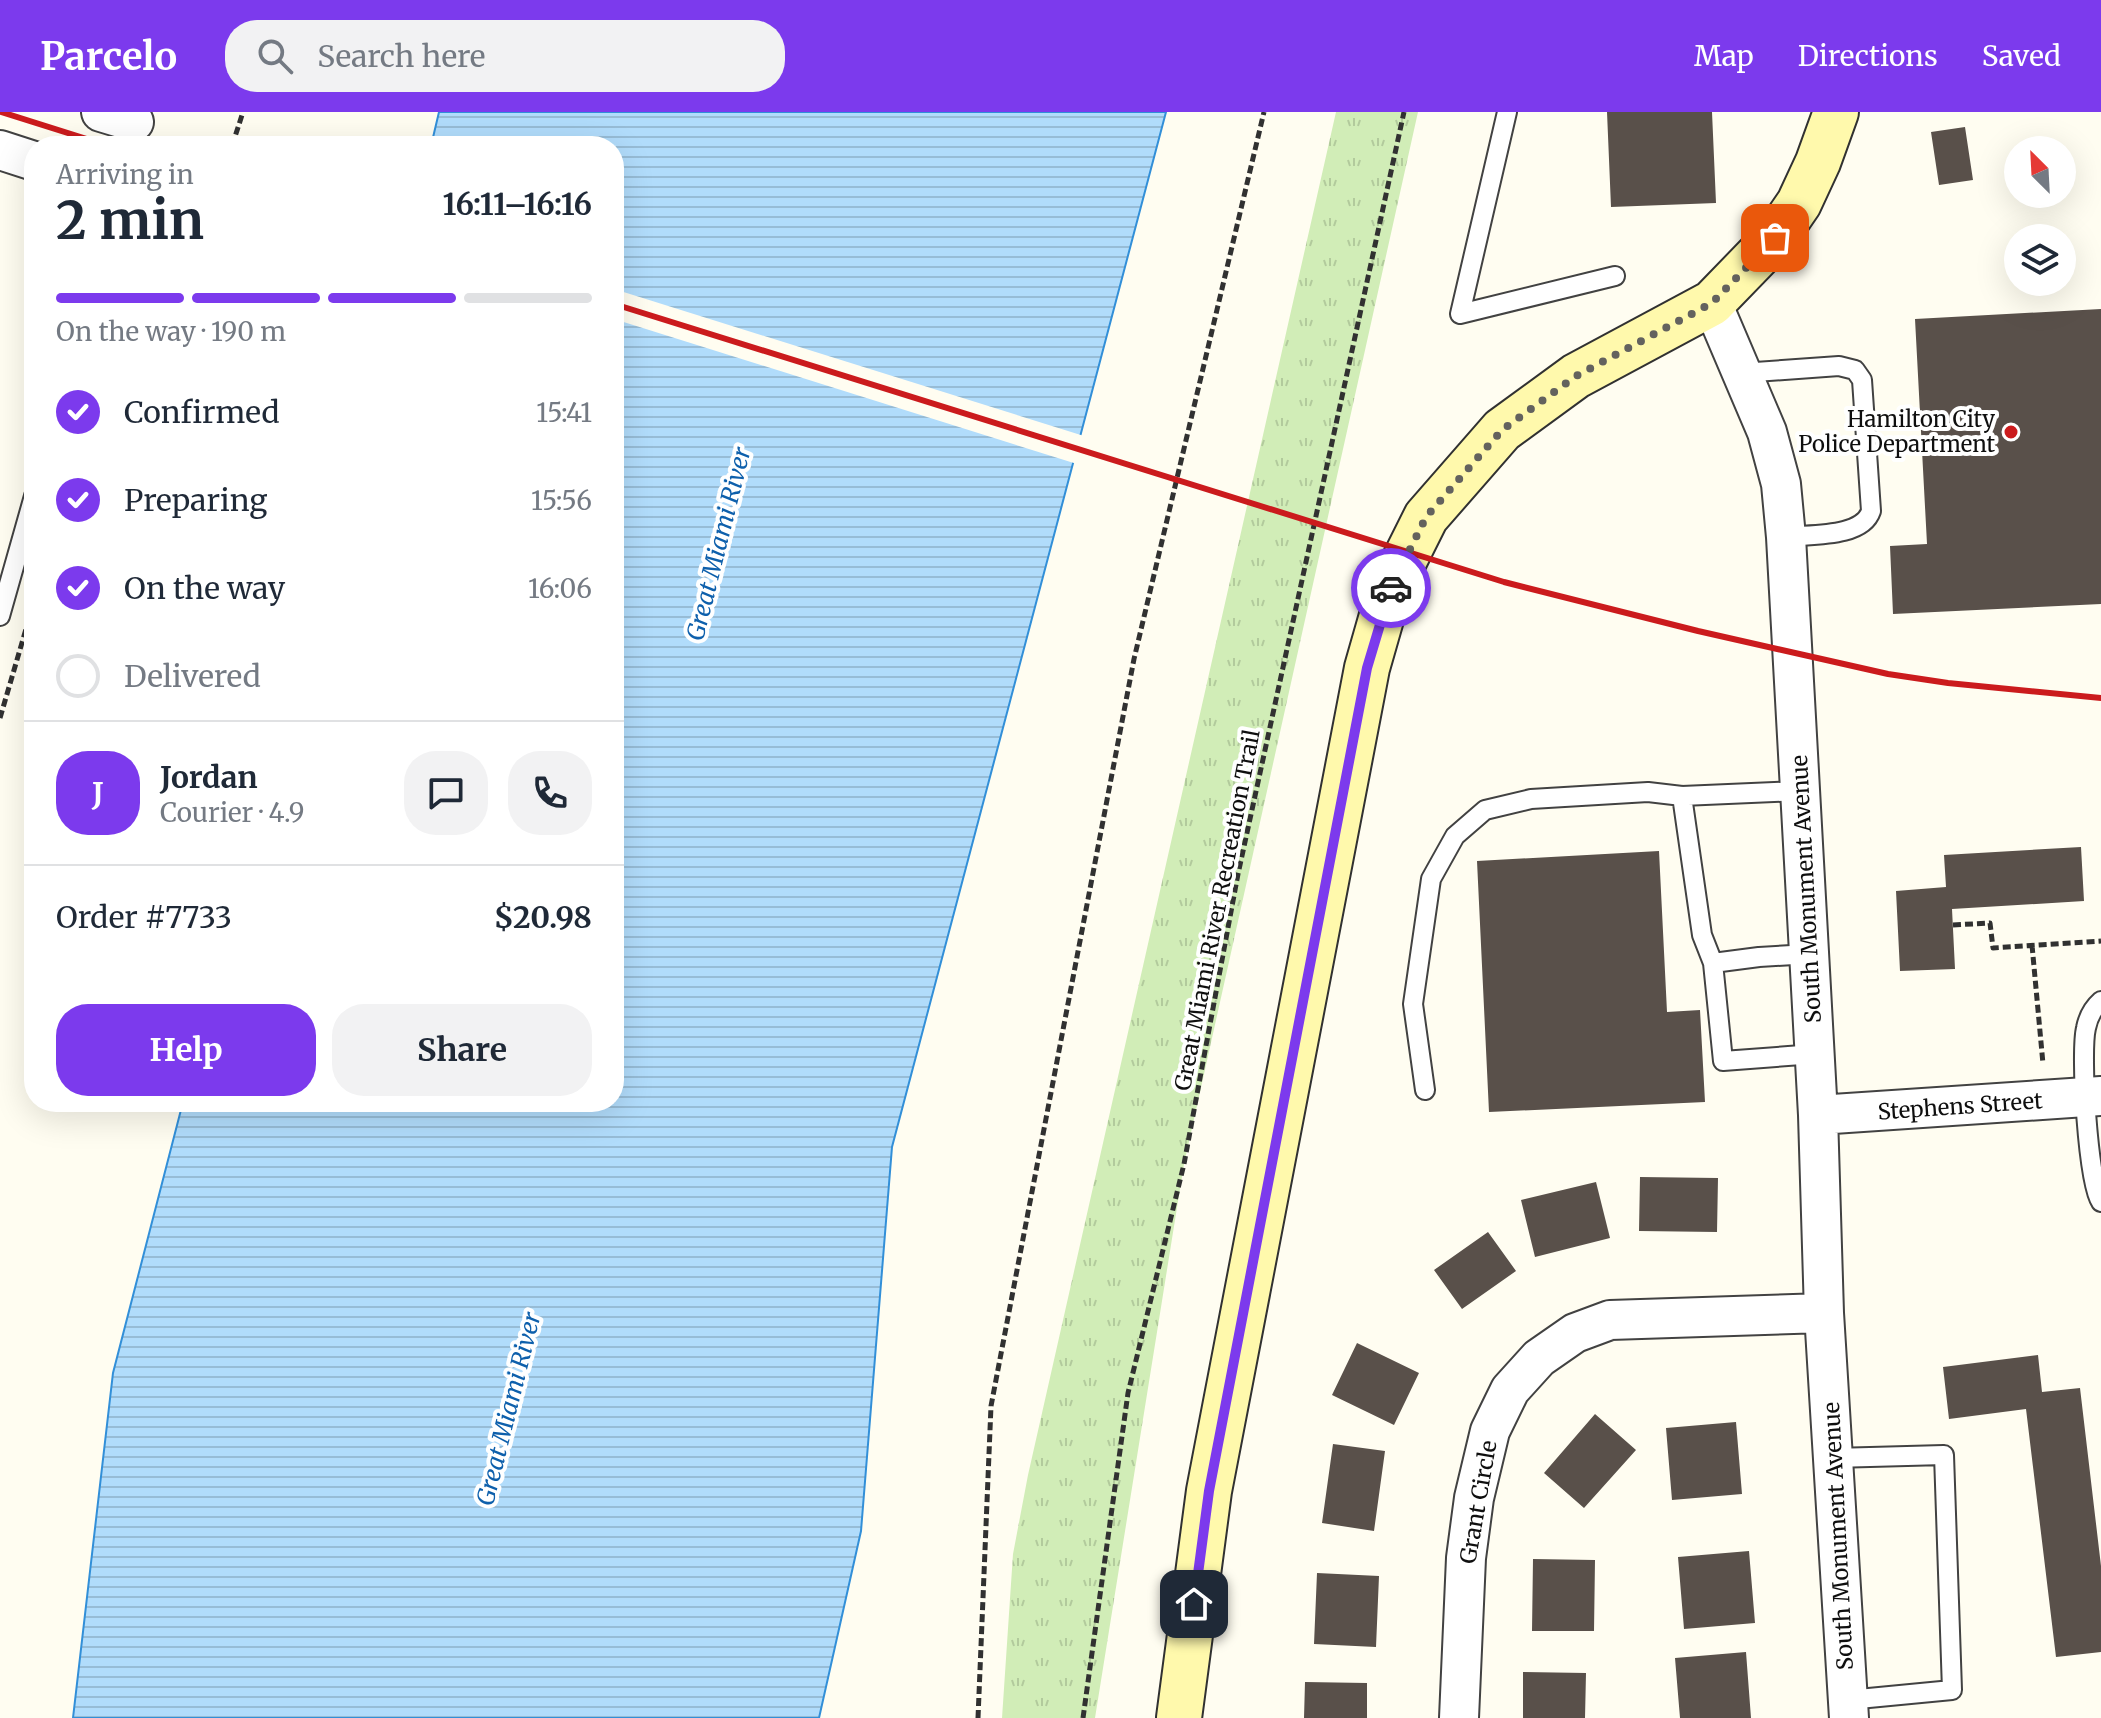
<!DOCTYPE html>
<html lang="en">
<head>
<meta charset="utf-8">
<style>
	:root { --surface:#fff; --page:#f2f2f3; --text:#1f2937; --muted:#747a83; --line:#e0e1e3; --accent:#7c3aed }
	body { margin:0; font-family:Merriweather,serif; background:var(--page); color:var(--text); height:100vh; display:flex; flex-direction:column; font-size:30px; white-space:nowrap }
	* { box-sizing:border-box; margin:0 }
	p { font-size:26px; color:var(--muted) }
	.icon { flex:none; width:44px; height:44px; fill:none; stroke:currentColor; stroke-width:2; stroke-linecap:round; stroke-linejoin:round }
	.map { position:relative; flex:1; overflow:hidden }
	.side { position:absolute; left:24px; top:24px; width:600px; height:976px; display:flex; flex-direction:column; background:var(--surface); border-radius:32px; box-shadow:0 8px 32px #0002 }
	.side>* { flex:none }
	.needle { width:52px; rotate:336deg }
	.controls { position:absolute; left:2004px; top:24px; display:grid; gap:16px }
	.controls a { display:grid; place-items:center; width:72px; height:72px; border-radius:50%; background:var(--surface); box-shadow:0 8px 32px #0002; font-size:40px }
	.pin { position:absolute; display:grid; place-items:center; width:68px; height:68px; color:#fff; margin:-34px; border-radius:16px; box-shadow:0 4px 12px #0006 }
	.courier { position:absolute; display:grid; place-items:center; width:80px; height:80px; margin:-40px; border:6px solid #7c3aed; border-radius:50%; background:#fff; color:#222; box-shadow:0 2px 10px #0007 }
	.head em { font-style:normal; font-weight:700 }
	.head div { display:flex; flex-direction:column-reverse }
	.head { display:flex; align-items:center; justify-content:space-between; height:136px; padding:0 32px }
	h1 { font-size:52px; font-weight:700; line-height:60px }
	.bar { display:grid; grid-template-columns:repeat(4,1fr); gap:12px 8px; align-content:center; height:96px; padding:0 32px }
	.bar i { height:10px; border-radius:6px; background:var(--line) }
	.bar .on { background:var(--accent) }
	.bar p { grid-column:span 4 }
	.line { display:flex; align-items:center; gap:20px; padding:0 32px; border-top:2px solid var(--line) }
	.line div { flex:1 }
	.round { display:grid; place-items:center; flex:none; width:84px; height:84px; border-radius:32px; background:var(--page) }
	ol { padding:0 32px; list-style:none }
	li { display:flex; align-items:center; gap:24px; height:88px }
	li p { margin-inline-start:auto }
	li .icon { padding:8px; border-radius:50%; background:var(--accent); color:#fff; stroke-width:4 }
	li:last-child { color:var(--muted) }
	li i { width:44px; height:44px; border:4px solid var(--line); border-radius:50% }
	.button { display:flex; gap:16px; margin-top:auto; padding:16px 32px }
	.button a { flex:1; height:92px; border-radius:32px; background:var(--accent); color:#fff; font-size:32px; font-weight:700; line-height:92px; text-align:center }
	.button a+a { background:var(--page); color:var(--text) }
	header { display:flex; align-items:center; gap:48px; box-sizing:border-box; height:112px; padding:0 40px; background:var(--accent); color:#fff }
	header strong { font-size:38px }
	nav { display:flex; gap:44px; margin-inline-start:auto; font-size:28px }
	.search { width:560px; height:72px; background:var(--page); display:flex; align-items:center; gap:20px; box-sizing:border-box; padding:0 28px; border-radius:32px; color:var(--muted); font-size:30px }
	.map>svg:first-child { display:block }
</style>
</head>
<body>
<header>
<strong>Parcelo</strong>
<div class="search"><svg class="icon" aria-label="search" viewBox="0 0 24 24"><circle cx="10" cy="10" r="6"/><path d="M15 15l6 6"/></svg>Search here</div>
<nav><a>Map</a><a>Directions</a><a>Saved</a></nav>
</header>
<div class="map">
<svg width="2101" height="1606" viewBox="0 0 2101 1606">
	<defs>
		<pattern id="grass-tufts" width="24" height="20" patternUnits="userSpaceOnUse" patternTransform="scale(2)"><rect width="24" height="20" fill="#d1edb7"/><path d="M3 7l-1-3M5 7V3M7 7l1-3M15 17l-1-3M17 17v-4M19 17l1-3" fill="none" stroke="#b2ca9c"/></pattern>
		<pattern id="water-rules" width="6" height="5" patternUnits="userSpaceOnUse" patternTransform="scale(2)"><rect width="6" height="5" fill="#b1dcfb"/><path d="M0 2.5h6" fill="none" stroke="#97bcd6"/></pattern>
	</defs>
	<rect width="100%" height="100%" fill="#fffdf1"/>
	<!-- grass -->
	<path fill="url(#grass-tufts)" d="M1336,0H1418L1184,1052L1095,1606H1002L1013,1442L1028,1363Z"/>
	<!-- water -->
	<path fill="url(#water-rules)" stroke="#328fd8" stroke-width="2" d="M439,0H1166L892,1035L861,1419L819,1606H73L113,1261L183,990H614V34H431Z"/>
	<!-- pier -->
	<path fill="#fffdf1" d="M614,177L1084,324L1077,352L614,207Z"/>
	<!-- building -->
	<path fill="#59504a" d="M1607,0H1712L1716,91L1611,95Z
		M1965,15L1973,68L1939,73L1931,20Z
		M2101,197V492L1893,502L1890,434L1927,432L1915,207Z
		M2081,735L2084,789L1952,797L1955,857L1900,859L1896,779L1946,775L1944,743Z
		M1659,739L1667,900L1700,898L1705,990L1489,1000L1477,749Z
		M1640,1065L1718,1066L1717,1120L1639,1119Z
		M1596,1070L1610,1126L1535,1145L1521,1088Z
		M1488,1120L1516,1159L1462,1197L1434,1158Z
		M1357,1231L1419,1261L1394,1313L1332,1283Z
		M2038,1243L2042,1280L2080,1276L2101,1454V1540L2056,1545L2026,1297L1949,1307L1943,1255Z
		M1595,1302L1636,1338L1584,1396L1544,1361Z
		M1736,1310L1742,1382L1672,1388L1666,1316Z
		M1333,1332L1385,1339L1374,1419L1322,1411Z
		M1749,1439L1755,1511L1684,1517L1678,1445Z
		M1533,1447L1595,1448L1594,1519H1532Z
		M1317,1461L1379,1464L1376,1535L1314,1532Z
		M1746,1540L1751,1606H1680L1675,1546Z
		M1523,1560L1586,1561L1585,1606H1523Z
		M1305,1570L1367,1571V1606H1304Z"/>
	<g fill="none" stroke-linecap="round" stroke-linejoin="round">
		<defs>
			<path id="lane" d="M1507,0L1460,202L1615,164
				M1741,261L1839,254L1855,258L1862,268L1871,399C1862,426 1810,422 1786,425
				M0,504L34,384
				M1682,684L1800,679
				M1810,842L1759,845L1713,851L1723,949L1815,942
				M2101,889C2093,896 2088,906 2086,916C2080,941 2088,1071 2101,1090
				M1425,978L1413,892L1431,767L1455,724L1485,698L1531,687L1648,680L1682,684L1702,823L1713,851
				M1833,1346L1944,1343L1952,1578L1848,1588"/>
			<path id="street" d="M101,0L134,10
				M0,38L34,49
				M1712,191L1767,320L1781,372L1786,425L1818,1003L1824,1201L1849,1606
				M1818,1003L2101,984
				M1459,1606L1466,1446L1474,1386L1490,1319L1510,1278L1539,1246L1575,1221L1610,1208L1824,1201"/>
			<path id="secondary" d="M1179,1606L1209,1379L1367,556L1389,479L1426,405L1502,318L1576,264L1712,191L1775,126L1799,91L1818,50L1836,0"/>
		</defs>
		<!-- lane casing -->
		<use href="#lane" stroke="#424242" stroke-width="22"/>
		<!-- street casing -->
		<use href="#street" stroke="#424242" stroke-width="42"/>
		<!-- secondary casing -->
		<use href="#secondary" stroke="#313131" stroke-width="48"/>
		<!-- path -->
		<path stroke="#313131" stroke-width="5" stroke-dasharray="8 4" stroke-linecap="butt" d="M232,34L243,0
			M0,606L26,517
			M1953,813L1990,811L1993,836L2101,829
			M2032,833L2043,952
			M978,1606L991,1294L1134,547L1264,0
			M1083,1606L1128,1281L1184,1052L1238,762L1404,0"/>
		<!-- lane -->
		<use href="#lane" stroke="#fff" stroke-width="18"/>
		<!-- street -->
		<use href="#street" stroke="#fff" stroke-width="38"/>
		<!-- secondary -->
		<use href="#secondary" stroke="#fff9ac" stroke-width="44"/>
		<!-- rail -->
		<path stroke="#cb1b1d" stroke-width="6" d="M1,0L109,34
			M614,192L1504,470L1698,519L1888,562L1948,571L2101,586"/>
	</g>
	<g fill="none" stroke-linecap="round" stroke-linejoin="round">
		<!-- done -->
		<path stroke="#63625e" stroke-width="8" stroke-dasharray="0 14.4" d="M1391,476L1426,405L1502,318L1576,264L1712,191L1775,126"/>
		<!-- route -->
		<path stroke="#7c3aed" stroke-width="10" d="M1194,1492L1209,1379L1367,556L1391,476"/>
	</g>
	<!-- markers -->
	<circle fill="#cb1b1d" stroke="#fff" stroke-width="3" cx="2011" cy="320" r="8"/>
	<g text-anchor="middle" stroke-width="8" stroke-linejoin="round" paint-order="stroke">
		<!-- poi labels -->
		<g font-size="22" fill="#0f0f0f" stroke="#fff" text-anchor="end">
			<text x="1995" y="315">Hamilton City<tspan x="1995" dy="25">Police Department</tspan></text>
		</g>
		<!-- street labels -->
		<g font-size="22" fill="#0f0f0f" stroke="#fff">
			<text transform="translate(1806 777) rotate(-93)" y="8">South Monument Avenue</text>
			<text transform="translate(1217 798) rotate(-79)" y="8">Great Miami River Recreation Trail</text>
			<text transform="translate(1960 994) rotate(-4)" y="8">Stephens Street</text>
			<text transform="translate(1478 1390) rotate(-80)" y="8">Grant Circle</text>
			<text transform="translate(1838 1424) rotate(-93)" y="8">South Monument Avenue</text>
		</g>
		<!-- water labels -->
		<g font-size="24" font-style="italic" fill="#0e60ac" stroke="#fff">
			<text transform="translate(719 432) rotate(-76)" y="8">Great Miami River</text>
			<text transform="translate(509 1297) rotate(-76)" y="8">Great Miami River</text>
		</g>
	</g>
</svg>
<div class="controls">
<a><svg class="needle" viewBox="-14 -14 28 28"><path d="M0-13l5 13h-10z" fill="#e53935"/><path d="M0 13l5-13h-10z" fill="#747a83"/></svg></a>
<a><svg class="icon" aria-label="layers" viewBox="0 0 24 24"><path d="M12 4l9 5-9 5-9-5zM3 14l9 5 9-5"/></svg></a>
</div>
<div class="pin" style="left:1775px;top:126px;background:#ea580c"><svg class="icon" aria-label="bag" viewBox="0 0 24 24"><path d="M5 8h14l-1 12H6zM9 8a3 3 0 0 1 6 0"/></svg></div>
<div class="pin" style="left:1194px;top:1492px;background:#1f2937"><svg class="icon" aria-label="home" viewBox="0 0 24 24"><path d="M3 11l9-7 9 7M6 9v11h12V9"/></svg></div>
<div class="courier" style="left:1391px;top:476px"><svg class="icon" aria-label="car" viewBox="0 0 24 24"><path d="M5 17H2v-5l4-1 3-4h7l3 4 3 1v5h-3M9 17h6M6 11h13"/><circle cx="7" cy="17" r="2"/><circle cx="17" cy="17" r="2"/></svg></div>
<section class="side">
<div class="head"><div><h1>2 min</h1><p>Arriving in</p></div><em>16:11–16:16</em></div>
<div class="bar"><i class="on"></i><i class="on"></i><i class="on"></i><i></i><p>On the way · 190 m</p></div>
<ol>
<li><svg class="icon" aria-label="check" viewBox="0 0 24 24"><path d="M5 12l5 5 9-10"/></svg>Confirmed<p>15:41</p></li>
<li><svg class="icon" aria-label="check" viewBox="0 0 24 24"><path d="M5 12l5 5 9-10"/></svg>Preparing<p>15:56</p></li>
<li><svg class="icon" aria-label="check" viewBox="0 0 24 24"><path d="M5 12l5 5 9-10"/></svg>On the way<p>16:06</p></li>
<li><i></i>Delivered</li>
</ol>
<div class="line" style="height:144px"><b class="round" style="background:var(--accent);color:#fff">J</b><div><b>Jordan</b><p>Courier · 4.9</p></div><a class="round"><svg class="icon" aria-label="chat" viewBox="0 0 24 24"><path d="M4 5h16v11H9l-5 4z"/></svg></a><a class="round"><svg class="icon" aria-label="phone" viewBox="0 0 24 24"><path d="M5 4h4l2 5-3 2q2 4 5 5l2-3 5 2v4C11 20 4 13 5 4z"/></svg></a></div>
<div class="line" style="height:104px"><div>Order #7733</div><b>$20.98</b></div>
<div class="button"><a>Help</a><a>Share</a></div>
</section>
</div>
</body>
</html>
